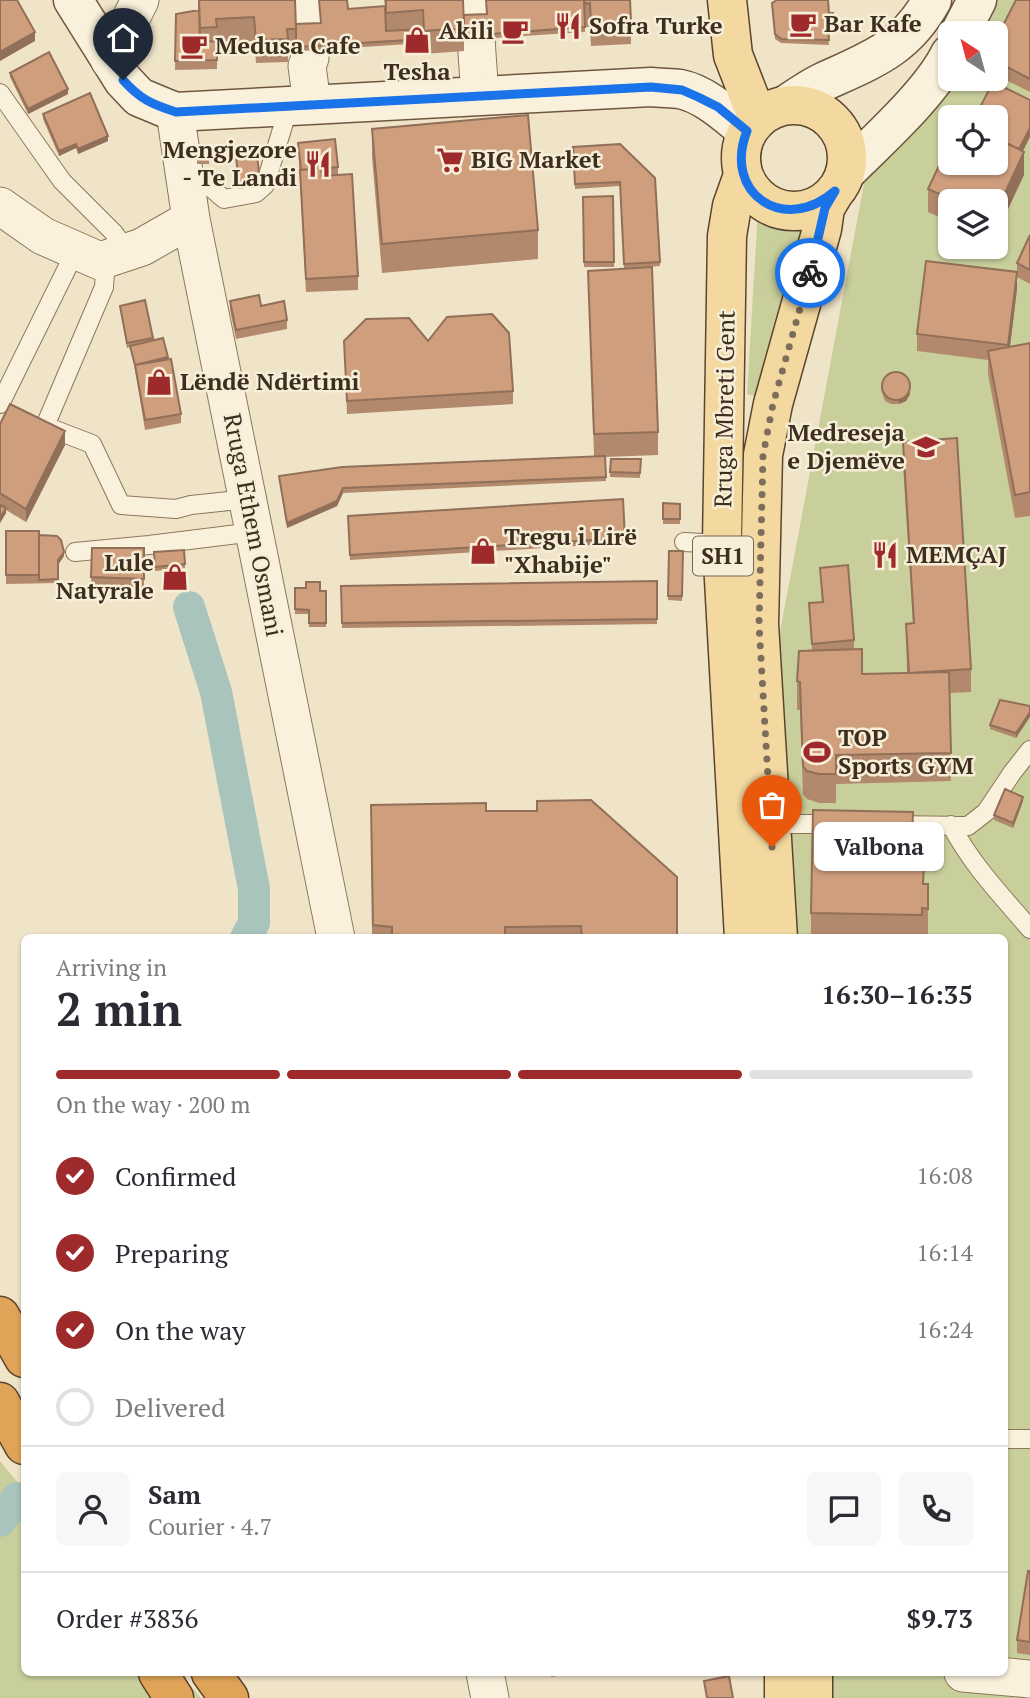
<!DOCTYPE html>
<html lang="en">
<head>
<meta charset="utf-8">
<style>
	:root { --surface:#fff; --page:#f7f7f7; --text:#2b2b33; --muted:#7c7c81; --line:#e1e1e2; --accent:#9e2a2b }
	body { margin:0; font-family:"PT Serif",serif; background:var(--page); color:var(--text); height:100vh; display:flex; flex-direction:column; font-size:26px; white-space:nowrap }
	* { box-sizing:border-box; margin:0 }
	p { font-size:23px; color:var(--muted) }
	.icon { flex:none; width:38px; height:38px; fill:none; stroke:currentColor; stroke-width:2; stroke-linecap:round; stroke-linejoin:round }
	.map { position:relative; flex:1; overflow:hidden }
	.panel { position:absolute; left:21px; top:934px; width:987px; height:742px; display:flex; flex-direction:column; background:var(--surface); border-radius:10px; box-shadow:0 2px 5px #0004 }
	.panel>* { flex:none }
	.needle { width:46px; rotate:324deg }
	.buttons { position:absolute; left:938px; top:21px; display:grid; gap:14px }
	.buttons a { display:grid; place-items:center; width:70px; height:70px; border-radius:10px; background:var(--surface); box-shadow:0 2px 5px #0004; font-size:35px }
	.pin { position:absolute; display:grid; place-items:center; width:60px; height:60px; color:#fff; margin:-72px -30px; border-radius:50% 50% 50% 0; rotate:-45deg; box-shadow:0 0 7px #0007 }
	.pin .icon { rotate:45deg }
	.courier { position:absolute; display:grid; place-items:center; width:70px; height:70px; margin:-35px; border:5px solid #1a73e8; border-radius:50%; background:#fff; color:#222; box-shadow:0 2px 9px #0007 }
	.bubble { position:absolute; height:49px; border-radius:10px; background:var(--surface); box-shadow:0 2px 5px #0004; font-size:23px; font-weight:700; line-height:49px; text-align:center }
	.summary em { font-style:normal; font-weight:700 }
	.summary div { display:flex; flex-direction:column-reverse }
	.summary { display:flex; align-items:center; justify-content:space-between; height:119px; padding:0 35px }
	h1 { font-size:46px; font-weight:700; line-height:52px }
	.bar { display:grid; grid-template-columns:repeat(4,1fr); gap:10px 7px; align-content:center; height:84px; padding:0 35px }
	.bar i { height:9px; border-radius:5px; background:var(--line) }
	.bar .on { background:var(--accent) }
	.bar p { grid-column:span 4 }
	.line { display:flex; align-items:center; gap:18px; padding:0 35px; border-top:2px solid var(--line) }
	.line div { flex:1 }
	.round { display:grid; place-items:center; flex:none; width:74px; height:74px; border-radius:10px; background:var(--page) }
	ol { padding:0 35px; list-style:none }
	li { display:flex; align-items:center; gap:21px; height:77px }
	li p { margin-inline-start:auto }
	li .icon { padding:7px; border-radius:50%; background:var(--accent); color:#fff; stroke-width:4 }
	li:last-child { color:var(--muted) }
	li i { width:38px; height:38px; border:4px solid var(--line); border-radius:50% }
	.map>svg:first-child { display:block }
</style>
</head>
<body>
<div class="map">
<svg width="1030" height="1698" viewBox="0 0 1030 1698">
	<rect width="100%" height="100%" fill="#f0e4c8"/>
	<!-- green -->
	<path fill="#c9cf9b" fill-rule="evenodd" d="M968,0H1030V1698H819L821,1673H1004V938H776L762,728L872,141ZM950,33H996V79H950ZM950,117H996V163H950ZM950,201H996V247H950Z
		M761,209L781,218L805,219L758,397L747,394L758,210Z
		M0,1461L24,1490V1673H180L201,1698H0Z"/>
	<g fill="none" stroke-linecap="round" stroke-linejoin="round">
		<!-- canal -->
		<path stroke="#a9c4bc" stroke-width="32" d="M189,607L216,692L254,889V923L246,938
			M0,1521L17,1498"/>
		<defs>
			<path id="lane" d="M0,93L62,181L114,233L127,252
				M188,168L224,199L256,193L265,185L286,116V106
				M106,259L104,287L45,426L92,444L121,505L176,509L191,505L248,499
				M0,404L76,250
				M684,542L722,544
				M75,552L149,545L254,532
				M771,824H834
				M890,825L968,826L986,812L1012,773L1030,750
				M951,825C971,864 1002,896 1030,929
				M1004,1439H1030"/>
			<path id="street" d="M308,0L309,29
				M472,0L474,20
				M476,39L480,96
				M309,51L310,58L307,66L312,104
				M110,61L140,0
				M175,112L191,219L336,938
				M0,206L43,236L100,261L142,247L191,219
				M485,1673L490,1698
				M963,1673L1030,1679"/>
			<path id="secondary" d="M73,0L123,80L139,97L175,112L651,87C661,88 671,88 680,89C705,94 728,116 747,131
				M960,33L977,0
				M786,105C798,97 810,88 823,82C871,60 905,49 932,0
				M845,173C877,141 931,93 950,54"/>
			<path id="primary" d="M727,0L733,55L758,119
				M741 158a53 53 0 1 1 106 0a53 53 0 1 1-106 0Z
				M743,175L732,206L727,236L722,544L744,938
				M778,938L759,624L763,455L773,404L822,229L825,208L835,191
				M813,1673V1698
				M784,1698V1673"/>
			<path id="highway" d="M0,1316L24,1358
				M0,1402L24,1445
				M158,1673L174,1698
				M211,1673L229,1698"/>
		</defs>
		<!-- lane casing -->
		<use href="#lane" stroke="#8d765c" stroke-width="20"/>
		<!-- street casing -->
		<use href="#street" stroke="#8d765c" stroke-width="39"/>
		<!-- secondary casing -->
		<use href="#secondary" stroke="#6f573f" stroke-width="41"/>
		<!-- primary casing -->
		<use href="#primary" stroke="#5b4430" stroke-width="41"/>
		<!-- highway casing -->
		<use href="#highway" stroke="#5b4430" stroke-width="41"/>
		<!-- lane -->
		<use href="#lane" stroke="#faf1dc" stroke-width="18"/>
		<!-- street -->
		<use href="#street" stroke="#faf1dc" stroke-width="37"/>
		<!-- secondary -->
		<use href="#secondary" stroke="#faf1dc" stroke-width="38"/>
		<!-- primary -->
		<use href="#primary" stroke="#f3d9a0" stroke-width="38"/>
		<!-- highway -->
		<use href="#highway" stroke="#e0a458" stroke-width="38"/>
	</g>
	<!-- wall -->
	<path fill="#b2896c" d="M198,0H295L296,24L320,23L348,9L385,6L384,0H463L464,15L487,14L486,0H630L631,44L591,46L590,27H585V32L464,40V51L424,54V43L288,52V62L256,63L254,41L217,42V69L175,70L176,14L198,10Z
		M1030,0V92L996,75V39Z
		M772,8L829,13L834,30L828,31L829,45L781,43L775,39Z
		M10,73L68,94L28,114L10,77Z
		M43,114L108,141L78,154L76,148L59,156L43,119Z
		M372,129L538,230V259L382,273L372,157Z
		M298,143L338,167V175L358,276V290L306,292Z
		M573,147L655,178L660,266L624,269L620,186L575,189Z
		M197,148H209V164H197Z
		M1023,151L1024,175L996,201H950V222L928,212V189Z
		M236,162L260,181V186L239,189Z
		M583,197L614,262V267H584Z
		M1030,235V284L1017,277V289L1010,347L1030,343V516L1015,518L988,374V360L917,351V334L1017,272V263Z
		M588,271L658,432V455L605,457L606,481L343,493L337,506L287,528L279,476L594,456Z
		M230,301L261,306L287,320V329L236,339L230,310Z
		M120,306L153,338V340L168,360L181,414V423L145,430L135,369L130,347L127,348Z
		M344,341H428L513,391V404L347,414Z
		M881,385L910,394L906,401L899,404H891L885,401L881,390Z
		M0,424L65,445L26,522L6,510V513L0,523Z
		M903,442L971,669V692L949,693L951,781L836,784V803H819L807,799L803,794L800,710H797V681L812,651L809,603L822,602L820,568L854,640V649L862,674L907,673L906,624L913,623L903,465Z
		M611,459H641L640,478L610,477Z
		M623,499L625,543L350,560L348,516Z
		M680,504V524H663V519Z
		M6,531L39,535L64,556L58,564V583L6,584Z
		M92,548H144V588L91,586Z
		M184,550L185,568L155,571L154,552Z
		M669,551H683L682,601L668,600Z
		M341,586L657,619V624L342,628Z
		M295,588L326,591V627H309V614H295Z
		M1030,706L1016,738L990,729V725Z
		M1023,801L1013,828L994,820V815Z
		M371,805L486,811L677,938H372Z
		M912,865L924,884H928V937L811,938V913Z
		M1030,1571V1655L1017,1653V1640Z
		M551,1673H575L551,1677Z"/>
	<!-- shaded-wall -->
	<path fill="#916f58" d="M834,25V30L828,31V27Z
		M35,32V41L0,61V52Z
		M68,89V94L28,114V109Z
		M1030,128V137L1017,163V154Z
		M108,136V141L78,154V149Z
		M76,144V148L59,156V151Z
		M1024,152V175L996,235V212Z
		M1017,272V289L1008,362V345Z
		M168,357V362L135,365V369V365Z
		M910,389V394L906,401L899,404V400Z
		M65,431V445L26,522V509Z
		M343,488V493L337,506L287,528V523Z
		M6,508V513L0,523V518Z
		M64,552V556L58,565V560Z
		M1030,712V717L1016,738V733Z
		M1023,797V801L1013,828V823Z"/>
	<!-- building -->
	<path fill="#cf9f7d" stroke="#916f58" stroke-width="2" d="M0,0H17L35,32L0,52Z
		M199,0H295L296,29H287L288,39L256,40L254,17L216,19L217,27L200,28Z
		M319,0H347L348,9L385,6L386,31L423,29L424,39L296,47V24L321,23Z
		M386,0H463L464,28L424,31L423,10L386,13Z
		M486,0H584L585,27L464,36V15L487,14Z
		M585,0H630L631,21L591,23L590,3L585,4Z
		M777,0H828L829,13H833L834,25L828,27L829,40L781,39L775,34L772,3Z
		M1016,0H1030V79L996,61V39Z
		M199,10L200,42L217,41V60L175,61L176,14Z
		M49,52L68,89L28,109L10,73Z
		M993,82L1030,100V128L1019,149L996,138V117H975Z
		M90,93L108,136L78,149L76,144L59,151L43,114Z
		M528,115L538,230L382,244L372,129Z
		M996,138L1024,152L996,212V201H955L928,189L950,142V163H996Z
		M335,139L338,167L301,170L298,143Z
		M620,144L655,178L660,262L624,264L620,182L575,184L573,147Z
		M197,148H209V159H197Z
		M257,155L260,181L239,184L236,157Z
		M321,168L322,176L352,174L358,276L306,279L300,170Z
		M613,196L614,262H584L583,197Z
		M1030,235V270L1017,263Z
		M926,261L1017,272L1008,345L917,334Z
		M652,267L658,432L594,434L588,271Z
		M259,295L261,306L284,301L287,320L236,330L230,301Z
		M145,300L153,338L127,343L120,306Z
		M492,314L509,333L513,391L347,401L344,341L366,319L409,318L428,341L447,317Z
		M163,338L168,357L135,365L130,346Z
		M1030,343V492L1015,495L988,351Z
		M171,359L181,414L145,420L135,365Z
		M882 386a14 14 0 1 1 28 0a14 14 0 1 1-28 0Z
		M10,404L65,431L26,509L0,493V424Z
		M957,438L971,669L909,673L906,624L914,623L903,442Z
		M605,456L606,477L343,488L337,501L287,523L279,476L342,467Z
		M611,459H641L640,473L610,472Z
		M623,499L625,538L350,555L348,516Z
		M663,503L680,504V519H663Z
		M0,505L6,508L0,518Z
		M6,531H39V575H6Z
		M39,535L57,536L61,540L64,552L58,560V579L39,580Z
		M92,548H144V579L91,577Z
		M184,550L185,564L155,567L154,552Z
		M669,551H683L682,596H668Z
		M848,565L854,640L812,644L809,603L823,602L820,568Z
		M657,581V619L342,623L341,586Z
		M306,582H320V591H326V623H309V610L295,609V588H306Z
		M862,649V674L949,672L951,753L836,755V774H819L807,771L803,766L800,682L797,681L799,651Z
		M1000,700L1030,706V712L1016,733L990,725Z
		M1005,789L1023,797L1013,823L994,815Z
		M591,800L677,877V938H582L581,926L505,927V938H392V927L373,925L371,805L486,803V811H537V801Z
		M813,810L913,812L911,865H924L923,884H928V909L922,908V915L811,913Z
		M1028,1571H1030V1642L1017,1640Z
		M729,1676L733,1698H707L704,1681Z"/>
	<g fill="none" stroke-linecap="round" stroke-linejoin="round">
		<!-- done -->
		<path stroke="#7c6e5b" stroke-width="7" stroke-dasharray="0 12.6" d="M772,847L759,624L763,455L773,404L810,273"/>
		<!-- route -->
		<path stroke="#1a73e8" stroke-width="9" d="M123,80C140,99 151,104 176,112L651,87L682,90L698,97L718,107L747,131C722,194 785,235 835,191L825,208L810,273"/>
	</g>
	<!-- icons -->
	<defs>
		<symbol id="cafe-bare" viewBox="-9 -9 18 18"><path d="M-5.5-4.5H6V0H3Q3 3.5 0 3.5H-2.5Q-5.5 3.5-5.5 0ZM3-3.2v2h1.7v-2ZM-6 4.5H4V6H-6Z" fill="#9e2a2b" stroke="#f7eed8" stroke-width="2.5" paint-order="stroke"/></symbol>
		<symbol id="restaurant-bare" viewBox="-9 -9 18 18"><path d="M-5-6h1v4h1v-4h1v4h1v-4h1v5L-1.5 .5V6h-2V.5L-5-1ZM5-6V6H3V1.5H1.5Q1.5-4 5-6Z" fill="#9e2a2b" stroke="#f7eed8" stroke-width="2.5" paint-order="stroke"/></symbol>
		<symbol id="shop-bare" viewBox="-9 -9 18 18"><path d="M-5-2.5h2.3a2.7 3.5 0 0 1 5.4 0H5L5.5 6h-11ZM-1.5-2.5h3a1.5 2.3 0 0 0-3 0Z" fill="#9e2a2b" stroke="#f7eed8" stroke-width="2.5" paint-order="stroke"/></symbol>
		<symbol id="supermarket-bare" viewBox="-9 -9 18 18"><path d="M-6-5.5h2.5l.6 2H6L4.5 2H-2.5L-4.4-4H-6ZM-1.5 3.2a1.3 1.3 0 1 0 .1 0ZM3 3.2a1.3 1.3 0 1 0 .1 0Z" fill="#9e2a2b" stroke="#f7eed8" stroke-width="2.5" paint-order="stroke"/></symbol>
		<symbol id="university-bare" viewBox="-9 -9 18 18"><path d="M0-5L7-2L0 1L-7-2ZM-4 1L0 2.5L4 1V4Q0 6-4 4Z" fill="#9e2a2b" stroke="#f7eed8" stroke-width="2.5" paint-order="stroke"/></symbol>
		<symbol id="stadium-bare" viewBox="-9 -9 18 18"><path d="M0-5a6.5 5 0 1 0 0 10a6.5 5 0 1 0 0-10ZM-3.5-1.8h7v3.6h-7Z" fill="#9e2a2b" stroke="#f7eed8" stroke-width="2.5" paint-order="stroke"/></symbol>
	</defs>
	<g fill-rule="evenodd">
		<use href="#cafe-bare" x="784" y="5" width="38" height="38"/>
		<use href="#restaurant-bare" x="549" y="7" width="38" height="38"/>
		<use href="#cafe-bare" x="496" y="12" width="38" height="38"/>
		<use href="#shop-bare" x="398" y="21" width="38" height="38"/>
		<use href="#cafe-bare" x="175" y="27" width="38" height="38"/>
		<use href="#supermarket-bare" x="431" y="141" width="38" height="38"/>
		<use href="#restaurant-bare" x="299" y="145" width="38" height="38"/>
		<use href="#shop-bare" x="140" y="363" width="38" height="38"/>
		<use href="#university-bare" x="907" y="428" width="38" height="38"/>
		<use href="#shop-bare" x="464" y="532" width="38" height="38"/>
		<use href="#restaurant-bare" x="866" y="536" width="38" height="38"/>
		<use href="#shop-bare" x="156" y="558" width="38" height="38"/>
		<use href="#stadium-bare" x="798" y="733" width="38" height="38"/>
	</g>
	<g text-anchor="middle" stroke-width="5" stroke-linejoin="round" paint-order="stroke">
		<!-- shield labels -->
		<rect fill="#f7eed8" stroke="#756857" stroke-width="2" x="693" y="536.5" width="60" height="39" rx="5"/>
		<g font-size="23" font-weight="bold" fill="#3d2e20">
			<text x="723" y="564">SH1</text>
		</g>
		<!-- poi labels -->
		<g font-size="24" font-weight="bold" fill="#3d2e20" stroke="#f7eed8" text-anchor="start">
			<text x="824" y="32">Bar Kafe</text>
			<text x="589" y="34">Sofra Turke</text>
			<text x="494" y="39" text-anchor="end">Akili</text>
			<text x="215" y="54">Medusa Cafe</text>
			<text x="417" y="80" text-anchor="middle">Tesha</text>
			<text x="297" y="158" text-anchor="end">Mengjezore<tspan x="297" dy="28">- Te Landi</tspan></text>
			<text x="471" y="168">BIG Market</text>
			<text x="180" y="390">Lëndë Ndërtimi</text>
			<text x="905" y="441" text-anchor="end">Medreseja<tspan x="905" dy="28">e Djemëve</tspan></text>
			<text x="504" y="545">Tregu i Lirë<tspan x="504" dy="28">"Xhabije"</tspan></text>
			<text x="906" y="563">MEMÇAJ</text>
			<text x="154" y="571" text-anchor="end">Lule<tspan x="154" dy="28">Natyrale</tspan></text>
			<text x="838" y="746">TOP<tspan x="838" dy="28">Sports GYM</tspan></text>
		</g>
		<!-- street labels -->
		<g font-size="24" fill="#3d2e20" stroke="#f7eed8">
			<text transform="translate(725 409) rotate(-89)" y="8">Rruga Mbreti Gent</text>
			<text transform="translate(253 525) rotate(79)" y="8">Rruga Ethem Osmani</text>
		</g>
	</g>
</svg>
<div class="buttons">
<a><svg class="needle" viewBox="-14 -14 28 28"><path d="M0-13l5 13h-10z" fill="#e53935"/><path d="M0 13l5-13h-10z" fill="#7c7c81"/></svg></a>
<a><svg class="icon" aria-label="locate" viewBox="0 0 24 24"><circle cx="12" cy="12" r="6"/><path d="M12 2v4M12 18v4M2 12h4M18 12h4"/></svg></a>
<a><svg class="icon" aria-label="layers" viewBox="0 0 24 24"><path d="M12 4l9 5-9 5-9-5zM3 14l9 5 9-5"/></svg></a>
</div>
<div class="pin" style="left:772px;top:847px;background:#ea580c"><svg class="icon" aria-label="bag" viewBox="0 0 24 24"><path d="M5 8h14l-1 12H6zM9 8a3 3 0 0 1 6 0"/></svg></div>
<div class="pin" style="left:123px;top:80px;background:#1f2937"><svg class="icon" aria-label="home" viewBox="0 0 24 24"><path d="M3 11l9-7 9 7M6 9v11h12V9"/></svg></div>
<div class="courier" style="left:810px;top:273px"><svg class="icon" aria-label="bike" viewBox="0 0 24 24"><circle cx="6" cy="16" r="4"/><circle cx="18" cy="16" r="4"/><path d="M6 16l4-8h5l3 8M10 8l3 8H6M13 5h3"/></svg></div>
<div class="bubble" style="left:814px;top:822px;width:130px">Valbona</div>
<section class="panel">
<div class="summary"><div><h1>2 min</h1><p>Arriving in</p></div><em>16:30–16:35</em></div>
<div class="bar"><i class="on"></i><i class="on"></i><i class="on"></i><i></i><p>On the way · 200 m</p></div>
<ol>
<li><svg class="icon" aria-label="check" viewBox="0 0 24 24"><path d="M5 12l5 5 9-10"/></svg>Confirmed<p>16:08</p></li>
<li><svg class="icon" aria-label="check" viewBox="0 0 24 24"><path d="M5 12l5 5 9-10"/></svg>Preparing<p>16:14</p></li>
<li><svg class="icon" aria-label="check" viewBox="0 0 24 24"><path d="M5 12l5 5 9-10"/></svg>On the way<p>16:24</p></li>
<li><i></i>Delivered</li>
</ol>
<div class="line" style="height:126px"><a class="round"><svg class="icon" aria-label="person" viewBox="0 0 24 24"><circle cx="12" cy="8" r="4"/><path d="M4 21q1-7 8-7t8 7"/></svg></a><div><b>Sam</b><p>Courier · 4.7</p></div><a class="round"><svg class="icon" aria-label="chat" viewBox="0 0 24 24"><path d="M4 5h16v11H9l-5 4z"/></svg></a><a class="round"><svg class="icon" aria-label="phone" viewBox="0 0 24 24"><path d="M5 4h4l2 5-3 2q2 4 5 5l2-3 5 2v4C11 20 4 13 5 4z"/></svg></a></div>
<div class="line" style="height:91px"><div>Order #3836</div><b>$9.73</b></div>
</section>
</div>
</body>
</html>
